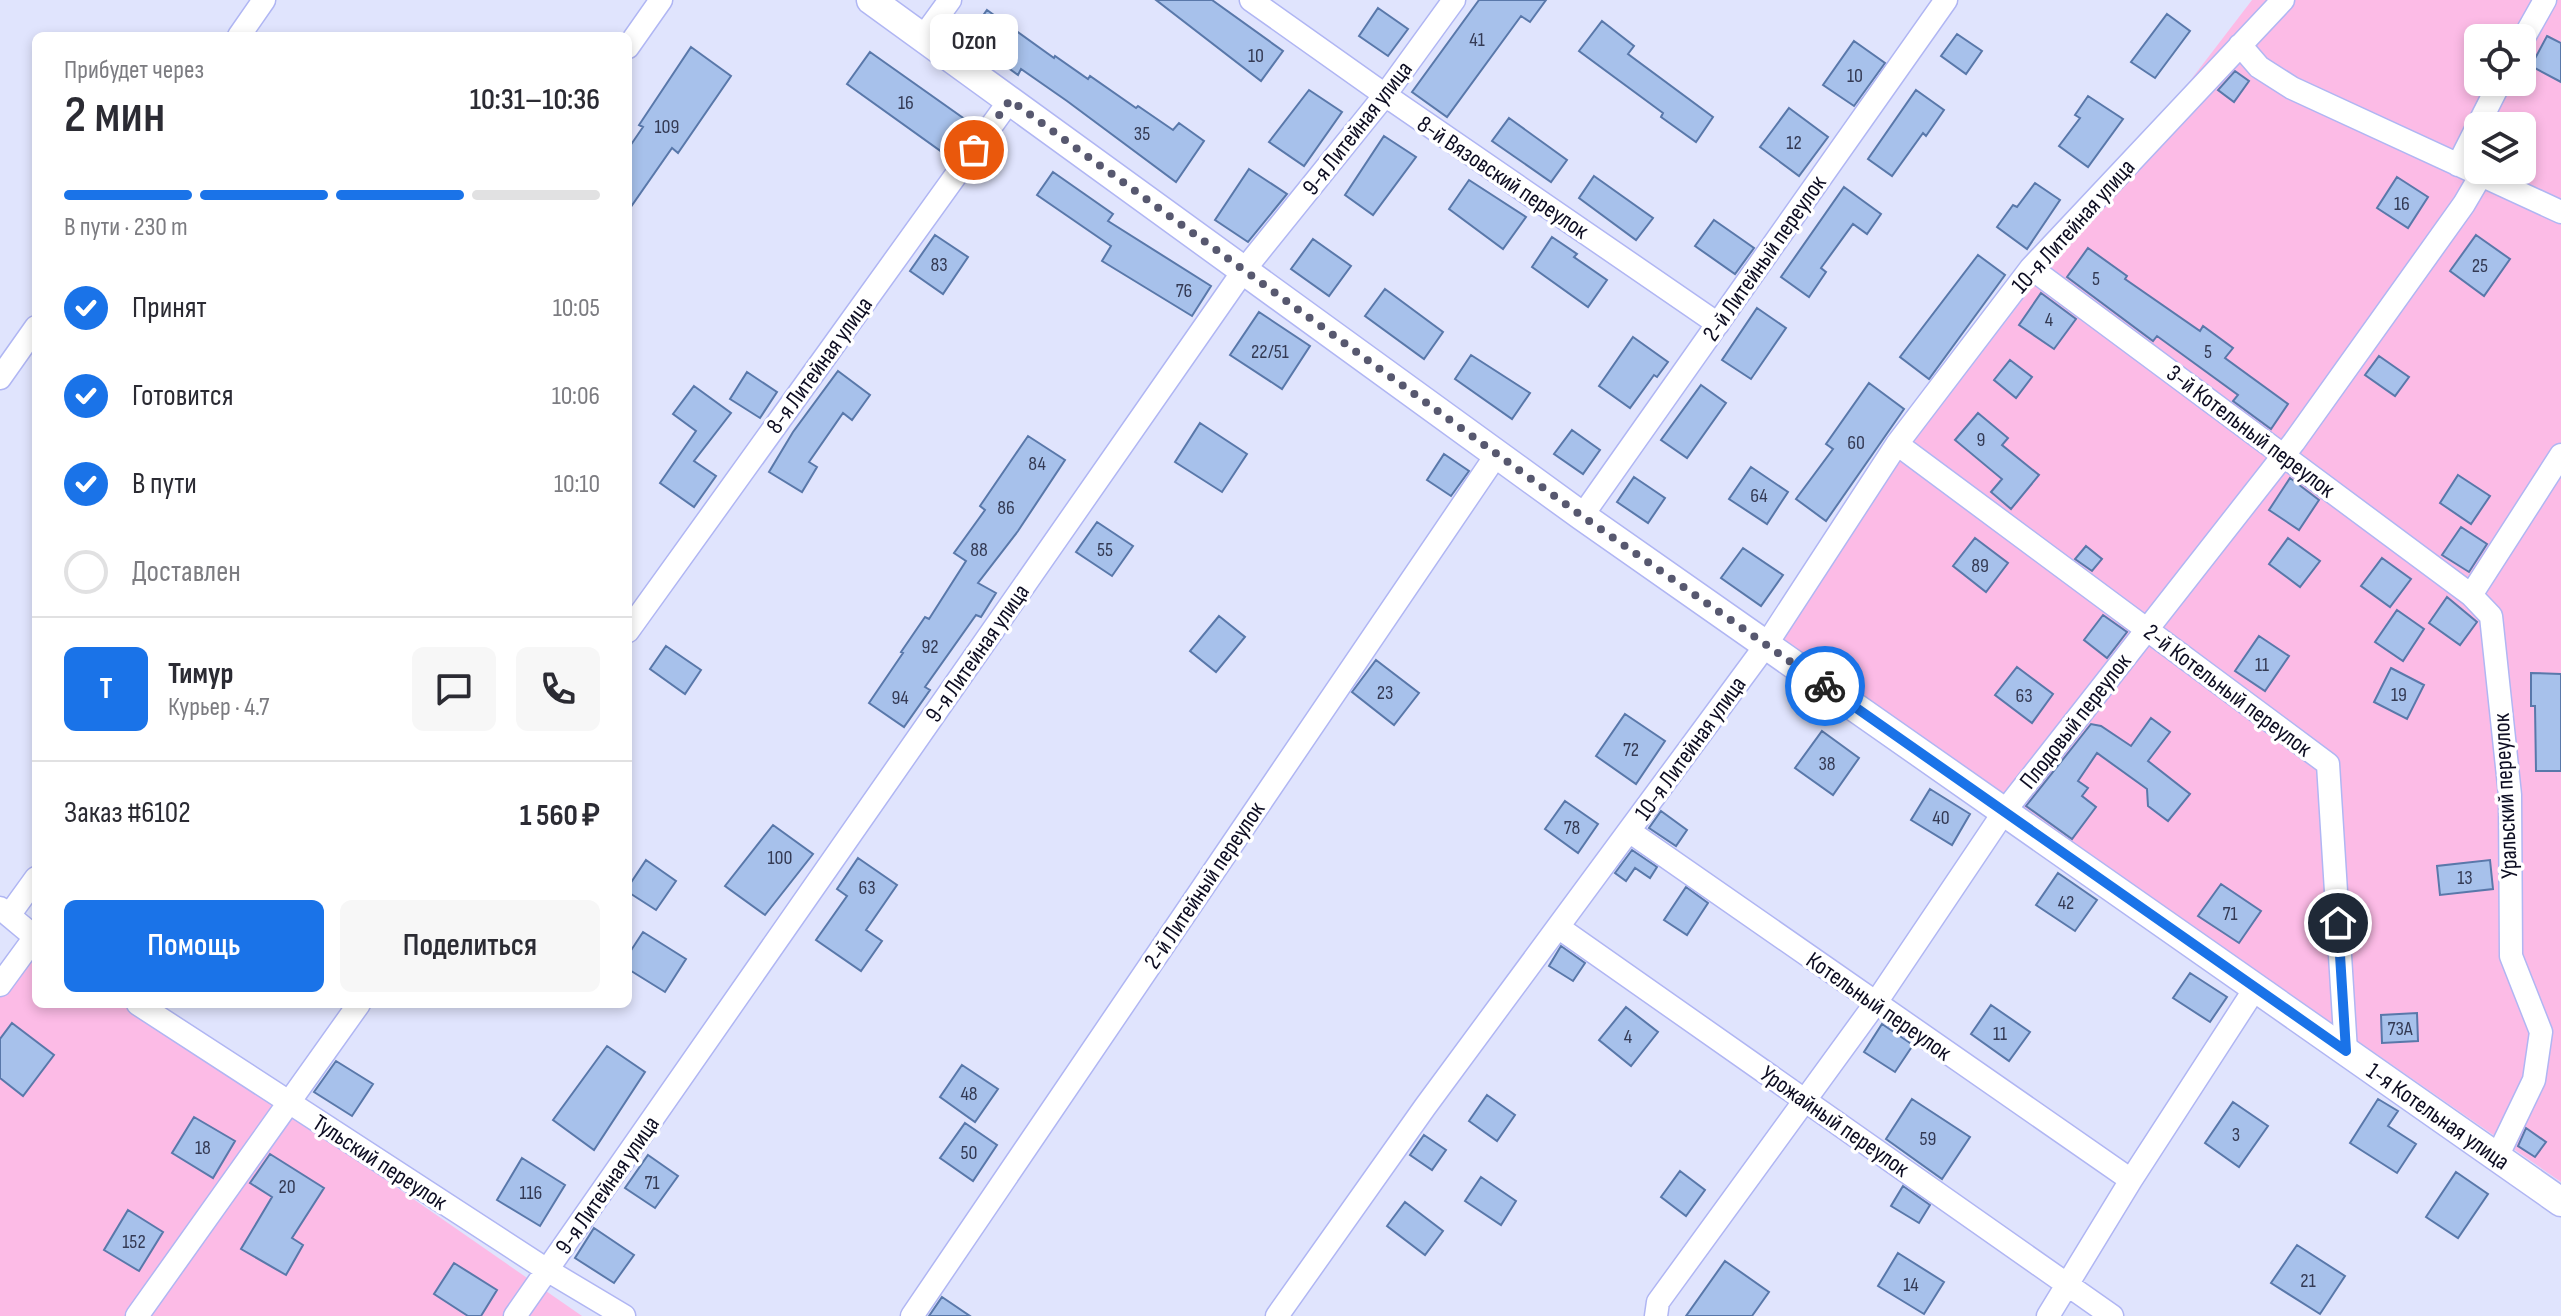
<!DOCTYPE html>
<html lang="ru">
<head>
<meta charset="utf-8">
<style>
	:root { --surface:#fff; --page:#f7f7f7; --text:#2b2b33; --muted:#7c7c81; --line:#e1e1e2; --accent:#1a73e8 }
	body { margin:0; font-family:"Sofia Sans Condensed",sans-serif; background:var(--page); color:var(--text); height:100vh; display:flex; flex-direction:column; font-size:30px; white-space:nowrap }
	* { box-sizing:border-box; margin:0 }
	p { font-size:26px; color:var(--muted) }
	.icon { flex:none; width:44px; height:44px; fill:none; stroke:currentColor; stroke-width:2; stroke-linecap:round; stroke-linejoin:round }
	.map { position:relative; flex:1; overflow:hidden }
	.side { position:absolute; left:32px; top:32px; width:600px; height:976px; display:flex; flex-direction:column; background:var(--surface); border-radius:12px; box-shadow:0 4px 12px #0003 }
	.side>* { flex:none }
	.tools { position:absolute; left:2464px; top:24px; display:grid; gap:16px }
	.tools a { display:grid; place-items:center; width:72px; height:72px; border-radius:12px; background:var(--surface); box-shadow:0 4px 12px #0003; font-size:40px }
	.pin { position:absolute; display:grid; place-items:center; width:68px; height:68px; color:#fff; margin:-34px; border:4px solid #fff; border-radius:50%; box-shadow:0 2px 8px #0007 }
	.courier { position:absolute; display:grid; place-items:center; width:80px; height:80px; margin:-40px; border:6px solid #1a73e8; border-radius:50%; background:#fff; color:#222; box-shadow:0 2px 10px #0007 }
	.bubble { position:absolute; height:56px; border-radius:12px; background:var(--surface); box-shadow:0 4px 12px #0003; font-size:26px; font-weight:600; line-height:56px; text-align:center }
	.headline em { font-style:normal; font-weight:600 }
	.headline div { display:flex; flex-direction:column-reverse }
	.headline { display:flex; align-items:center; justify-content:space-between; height:136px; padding:0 32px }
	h1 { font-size:52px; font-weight:600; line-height:60px }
	.bar { display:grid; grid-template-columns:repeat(4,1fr); gap:12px 8px; align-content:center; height:96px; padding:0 32px }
	.bar i { height:10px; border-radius:6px; background:var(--line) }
	.bar .current { background:var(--accent) }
	.bar p { grid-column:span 4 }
	.line { display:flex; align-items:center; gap:20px; padding:0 32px; border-top:2px solid var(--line) }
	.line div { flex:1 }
	.round { display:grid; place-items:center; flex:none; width:84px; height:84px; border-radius:12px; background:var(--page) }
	ol { padding:0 32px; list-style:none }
	li { display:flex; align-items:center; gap:24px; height:88px }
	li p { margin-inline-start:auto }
	li .icon { padding:8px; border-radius:50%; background:var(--accent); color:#fff; stroke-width:4 }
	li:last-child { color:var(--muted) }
	li i { width:44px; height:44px; border:4px solid var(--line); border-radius:50% }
	.action { display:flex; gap:16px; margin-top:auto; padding:16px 32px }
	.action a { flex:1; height:92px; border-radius:12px; background:var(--accent); color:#fff; font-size:32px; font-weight:600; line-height:92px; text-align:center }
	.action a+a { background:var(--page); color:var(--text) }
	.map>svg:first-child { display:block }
</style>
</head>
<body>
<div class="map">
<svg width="2561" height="1316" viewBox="0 0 2561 1316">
	<rect width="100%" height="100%" fill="#e0e4fd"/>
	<!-- green -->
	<path fill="#fcbbe6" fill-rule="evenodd" d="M2252,0H2561V1182L1768,632ZM2478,38H2522V82H2478ZM2478,126H2522V170H2478Z
		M36,938V1004H132L582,1316H0V988Z"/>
	<!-- building -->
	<path fill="#a7c1eb" stroke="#5978aa" stroke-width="2" d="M1156,0H1212L1283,51L1261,81Z
		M1479,0H1546L1530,22L1521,16L1447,117L1412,92Z
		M1378,8L1408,29L1388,56L1359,36Z
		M987,10L1054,58L1055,56L1088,79L1090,76L1136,108L1138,106L1173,130L1179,123L1204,141L1176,182L1067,101L1021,69L1018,75L967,38Z
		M2167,14L2190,31L2155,78L2131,62Z
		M1602,21L1634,46L1628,54L1713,117L1696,142L1661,117L1663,113L1579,51Z
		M1957,34L1982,51L1966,74L1941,56Z
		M2547,36L2561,43V82L2531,66Z
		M1854,41L1885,63L1854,106L1823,85Z
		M691,47L731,76L678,153L672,148L628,211V149L643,127L639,125Z
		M870,52L966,120L942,152L847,84Z
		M2235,71L2249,81L2234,102L2218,90Z
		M1309,90L1342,112L1304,166L1269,142Z
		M1916,90L1944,110L1926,136L1923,133L1892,176L1868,159Z
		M2088,96L2123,119L2088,167L2059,146L2080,118L2075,115Z
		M1789,108L1828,137L1799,176L1760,147Z
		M1509,118L1567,160L1551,182L1492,141Z
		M1384,136L1416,157L1373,215L1345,195Z
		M1249,169L1287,194L1248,242L1215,220Z
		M1053,172L1113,214L1108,221L1211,286L1192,316L1102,261L1111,246L1037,195Z
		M1594,176L1653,218L1636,240L1579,198Z
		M2397,177L2428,197L2408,228L2377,208Z
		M1469,180L1526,217L1503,249L1449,209Z
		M2035,183L2060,200L2027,249L1997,227L2013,205L2017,207Z
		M1844,187L1881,214L1867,234L1853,224L1821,268L1826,272L1809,297L1781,277Z
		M1714,220L1754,248L1735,274L1695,246Z
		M935,235L968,257L943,294L910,271Z
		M2476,235L2510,259L2484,296L2450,271Z
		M1552,237L1577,254L1574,257L1607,280L1588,307L1532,267Z
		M1313,239L1351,266L1329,296L1291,269Z
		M2088,248L2127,276L2125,279L2200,331L2203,326L2233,348L2225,358L2288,404L2271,429L2233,401L2238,395L2157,336L2153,341L2067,277Z
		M1978,255L2005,275L1929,379L1900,357Z
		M1385,289L1443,332L1424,359L1365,316Z
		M2041,293L2076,319L2054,349L2019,325Z
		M1757,308L1786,328L1751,379L1722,360Z
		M1259,312L1310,346L1282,389L1230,355Z
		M1633,337L1668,362L1657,377L1654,375L1630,408L1599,386Z
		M1471,355L1530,393L1512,419L1455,379Z
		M2379,356L2409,377L2395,396L2365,375Z
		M2010,360L2032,377L2016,398L1994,380Z
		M838,371L870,395L852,420L843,413L809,462L817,467L802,492L769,472L793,432Z
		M747,372L777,392L760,418L730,399Z
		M1869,383L1904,409L1826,521L1796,499L1833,449L1826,444Z
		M1701,385L1726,403L1687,458L1661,440Z
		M694,386L731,413L694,461L716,476L694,507L660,483L696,431L673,414Z
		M1978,413L2008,438L2002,445L2039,475L2011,509L1991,492L2002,479L1955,440Z
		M1200,423L1247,454L1222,492L1175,462Z
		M1572,430L1600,450L1583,474L1554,454Z
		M1028,436L1065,460L1018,531L978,583L996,593L981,617L976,615L925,687L930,690L904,727L869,703L903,653L901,652L925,617L929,619L966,561L954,553L985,510L980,506Z
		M1444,454L1469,471L1451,496L1427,480Z
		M1751,467L1788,492L1767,524L1729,499Z
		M2458,475L2490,496L2471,524L2440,503Z
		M1634,477L1665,498L1648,523L1617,502Z
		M2290,478L2319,500L2299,530L2269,510Z
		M1097,522L1133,546L1112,576L1076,552Z
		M2461,527L2487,544L2469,572L2442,555Z
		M1975,538L2008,563L1986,592L1953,566Z
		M2288,538L2320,561L2300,587L2269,564Z
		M2086,546L2102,559L2092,571L2075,559Z
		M1743,548L1783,575L1761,606L1721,578Z
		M2382,558L2411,579L2390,607L2361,586Z
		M2447,597L2477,622L2460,645L2429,623Z
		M2397,610L2424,629L2403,661L2375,642Z
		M2103,615L2127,632L2107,658L2084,640Z
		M1219,616L1245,637L1216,672L1190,651Z
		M2259,636L2289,656L2265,691L2235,671Z
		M666,646L701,670L685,694L650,669Z
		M1376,660L1419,693L1394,725L1352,692Z
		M2017,667L2053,694L2032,723L1995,695Z
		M2391,668L2424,685L2407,719L2374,702Z
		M2531,673L2561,674V771H2536L2535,706H2531Z
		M1625,714L1665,741L1636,784L1596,756Z
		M2151,718L2170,732L2148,761L2190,794L2168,821L2148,806L2147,789L2097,753L2078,781L2088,788L2082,796L2096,807L2072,839L2026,806L2091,724L2101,726L2131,746Z
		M1822,731L1859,758L1833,795L1795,768Z
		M1930,789L1970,814L1952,845L1911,820Z
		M1565,801L1598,824L1578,853L1545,829Z
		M1661,811L1687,830L1676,846L1649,828Z
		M773,825L813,854L765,915L725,886Z
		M1632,850L1657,867L1650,878L1635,868L1626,881L1615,873Z
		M858,858L897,885L866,930L882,941L861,971L816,940L847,896L837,889Z
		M646,860L676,881L656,910L628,892V887Z
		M2490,860L2493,889L2440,895L2437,866Z
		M2058,873L2097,900L2075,931L2036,905Z
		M2221,884L2261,911L2239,943L2198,916Z
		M1686,887L1708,903L1687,935L1664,920Z
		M643,932L686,959L665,992L628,969V955Z
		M1561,946L1585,963L1573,981L1549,966Z
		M2190,973L2227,997L2210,1022L2173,998Z
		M1991,1005L2030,1032L2009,1061L1971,1034Z
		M1626,1007L1658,1032L1631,1066L1599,1040Z
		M2417,1013L2418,1041L2382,1043L2381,1015Z
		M12,1023L54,1055L23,1096L0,1078V1039Z
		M1882,1024L1913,1045L1895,1072L1864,1052Z
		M607,1046L645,1072L594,1150L553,1120Z
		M336,1061L373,1084L352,1116L314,1092Z
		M962,1065L998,1089L975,1122L940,1097Z
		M1487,1095L1515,1115L1497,1141L1469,1121Z
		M1912,1099L1970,1137L1942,1179L1886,1139Z
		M2378,1099L2398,1111L2388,1126L2416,1144L2397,1173L2350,1143Z
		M2233,1102L2268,1126L2239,1167L2205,1143Z
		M194,1117L235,1141L213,1178L172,1153Z
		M965,1123L997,1145L973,1181L940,1158Z
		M2526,1128L2546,1142L2535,1157L2518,1146Z
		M1424,1135L1446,1150L1432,1170L1410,1155Z
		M270,1154L324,1188L292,1238L303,1245L286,1275L241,1249L272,1197L250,1183Z
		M648,1155L678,1176L655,1208L625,1188Z
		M522,1158L565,1185L540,1226L497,1200Z
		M1680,1171L1705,1190L1686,1216L1661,1197Z
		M2456,1172L2488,1194L2458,1238L2426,1217Z
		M1481,1177L1516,1201L1501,1225L1465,1201Z
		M1903,1186L1930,1205L1919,1223L1891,1206Z
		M1405,1202L1443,1231L1425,1255L1387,1226Z
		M128,1210L163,1232L139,1271L104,1250Z
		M594,1228L634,1255L614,1283L575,1258Z
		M2297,1245L2345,1276L2320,1314L2271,1283Z
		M1898,1253L1944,1282L1924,1314L1878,1286Z
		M1725,1261L1769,1292L1752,1316H1686Z
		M454,1263L497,1290L481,1316H468L434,1294Z
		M942,1297L970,1316H929Z"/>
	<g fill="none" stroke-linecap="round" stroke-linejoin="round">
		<defs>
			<path id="minor" d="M1251,0L1385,95L1718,324
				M239,36L264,0
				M923,37L950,0
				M2522,41L2545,0
				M2240,45L2259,67L2292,88L2561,212
				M628,47L661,0
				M2458,165L2500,82
				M2031,268L2471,595
				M0,378L36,327
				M1897,444L2328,764L2346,1051
				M1582,516L1946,0
				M628,631L1010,100
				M1629,831L2131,1180
				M0,908L36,938
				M10,914L36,878
				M1558,927L2112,1316
				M0,985L35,937
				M138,1004L547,1270L624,1316
				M2497,1157L2534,1080L2541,1032L2511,956L2510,795L2491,616L2471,595L2561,455
				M137,1316L359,1004
				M515,1316L1244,270L1385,95L1454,0
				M912,1316L1497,454
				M1277,1316L1425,1107L1766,645L1897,444L2031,268L2283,0
				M1656,1316L1658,1302L1875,1004L2004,812L2294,442L2464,204L2481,175
				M2048,1316L2131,1180L2256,987"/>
			<g id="tertiary">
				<path id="s1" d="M871,0L1582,516L2561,1202"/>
			</g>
		</defs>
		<!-- minor casing -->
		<use href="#minor" stroke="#b0b6f3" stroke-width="25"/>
		<!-- tertiary casing -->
		<use href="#tertiary" stroke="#b0b6f3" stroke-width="31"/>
		<!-- minor -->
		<use href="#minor" stroke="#fff" stroke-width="22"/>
		<!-- tertiary -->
		<use href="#tertiary" stroke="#fff" stroke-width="28"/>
	</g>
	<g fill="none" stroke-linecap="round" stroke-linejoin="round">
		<!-- done -->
		<path stroke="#57586f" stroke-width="8" stroke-dasharray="0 14.4" d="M974,150L1010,100L1582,516L1825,686"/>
		<!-- route -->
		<path stroke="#1a73e8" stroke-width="10" d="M1825,686L2346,1051L2338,923"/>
	</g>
	<g text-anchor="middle" stroke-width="7" stroke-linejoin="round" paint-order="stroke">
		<!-- number labels -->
		<g font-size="20" fill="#343a54">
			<text x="1477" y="46">41</text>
			<text x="1256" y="62">10</text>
			<text x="1855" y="82">10</text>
			<text x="906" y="109">16</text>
			<text x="667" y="133">109</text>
			<text x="1142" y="140">35</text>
			<text x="1794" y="149">12</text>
			<text x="2402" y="210">16</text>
			<text x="939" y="271">83</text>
			<text x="2480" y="272">25</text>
			<text x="2096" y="285">5</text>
			<text x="1184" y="297">76</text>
			<text x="2049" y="326">4</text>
			<text x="1270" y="358">22/51</text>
			<text x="2208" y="358">5</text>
			<text x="1981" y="446">9</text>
			<text x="1856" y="449">60</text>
			<text x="1037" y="470">84</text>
			<text x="1759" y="502">64</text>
			<text x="1006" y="514">86</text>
			<text x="979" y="556">88</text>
			<text x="1105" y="556">55</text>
			<text x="1980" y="572">89</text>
			<text x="930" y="653">92</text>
			<text x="2262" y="671">11</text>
			<text x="1385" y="699">23</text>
			<text x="2399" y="701">19</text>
			<text x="2024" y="702">63</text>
			<text x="900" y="704">94</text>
			<text x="1631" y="756">72</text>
			<text x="1827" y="770">38</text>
			<text x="1941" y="824">40</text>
			<text x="1572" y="834">78</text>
			<text x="780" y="864">100</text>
			<text x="2465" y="884">13</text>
			<text x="867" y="894">63</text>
			<text x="2066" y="909">42</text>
			<text x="2230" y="920">71</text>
			<text x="2400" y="1035">73А</text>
			<text x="2000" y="1040">11</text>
			<text x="1628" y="1043">4</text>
			<text x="969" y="1100">48</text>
			<text x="2236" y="1141">3</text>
			<text x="1928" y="1145">59</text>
			<text x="203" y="1154">18</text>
			<text x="969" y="1159">50</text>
			<text x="652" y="1189">71</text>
			<text x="287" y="1193">20</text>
			<text x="531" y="1199">116</text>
			<text x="134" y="1248">152</text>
			<text x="2308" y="1287">21</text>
			<text x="1911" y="1291">14</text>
		</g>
		<!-- street labels -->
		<g font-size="24" fill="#0d0d22" stroke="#fff">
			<text transform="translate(1357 128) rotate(-52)" y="8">9-я Литейная улица</text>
			<text transform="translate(1503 177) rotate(34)" y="8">8-й Вязовский переулок</text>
			<text transform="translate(2073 226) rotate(-48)" y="8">10-я Литейная улица</text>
			<text transform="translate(1764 258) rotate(-55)" y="8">2-й Литейный переулок</text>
			<text transform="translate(819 365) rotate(-54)" y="8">8-я Литейная улица</text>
			<text transform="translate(2251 431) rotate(37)" y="8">3-й Котельный переулок</text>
			<text transform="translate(977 653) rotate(-55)" y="8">9-я Литейная улица</text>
			<text transform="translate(2228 690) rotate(37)" y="8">2-й Котельный переулок</text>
			<text transform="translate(2075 721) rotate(-52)" y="8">Плодовый переулок</text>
			<text transform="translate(1690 748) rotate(-54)" y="8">10-я Литейная улица</text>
			<text transform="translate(2505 796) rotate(-93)" y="8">Уральский переулок</text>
			<text transform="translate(1204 885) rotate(-56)" y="8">2-й Литейный переулок</text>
			<text transform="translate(1879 1006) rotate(35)" y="8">Котельный переулок</text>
			<text dy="8" stroke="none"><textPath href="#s1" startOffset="1924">1-я Котельная улица</textPath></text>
			<text transform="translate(1835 1121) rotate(35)" y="8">Урожайный переулок</text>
			<text transform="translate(380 1162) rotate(33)" y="8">Тульский переулок</text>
			<text transform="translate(607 1185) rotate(-55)" y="8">9-я Литейная улица</text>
		</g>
	</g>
</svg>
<div class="tools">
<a><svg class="icon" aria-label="locate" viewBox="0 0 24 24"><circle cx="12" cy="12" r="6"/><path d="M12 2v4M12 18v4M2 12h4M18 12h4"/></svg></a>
<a><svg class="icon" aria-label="layers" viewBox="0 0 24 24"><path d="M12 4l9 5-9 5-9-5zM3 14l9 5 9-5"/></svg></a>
</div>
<div class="pin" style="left:974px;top:150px;background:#ea580c"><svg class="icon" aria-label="bag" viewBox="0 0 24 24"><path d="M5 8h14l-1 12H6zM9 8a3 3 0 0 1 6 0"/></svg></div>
<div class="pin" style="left:2338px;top:923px;background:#1f2937"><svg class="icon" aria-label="home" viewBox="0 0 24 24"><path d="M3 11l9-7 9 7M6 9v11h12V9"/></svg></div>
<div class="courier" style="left:1825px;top:686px"><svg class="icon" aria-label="bike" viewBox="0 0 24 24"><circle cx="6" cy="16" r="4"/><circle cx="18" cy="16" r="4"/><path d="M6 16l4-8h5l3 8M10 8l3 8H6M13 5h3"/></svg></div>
<div class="bubble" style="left:930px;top:14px;width:88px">Ozon</div>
<section class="side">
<div class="headline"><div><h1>2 мин</h1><p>Прибудет через</p></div><em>10:31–10:36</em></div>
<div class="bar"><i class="current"></i><i class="current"></i><i class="current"></i><i></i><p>В пути · 230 m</p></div>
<ol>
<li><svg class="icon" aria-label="check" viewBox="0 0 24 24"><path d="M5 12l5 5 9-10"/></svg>Принят<p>10:05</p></li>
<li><svg class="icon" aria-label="check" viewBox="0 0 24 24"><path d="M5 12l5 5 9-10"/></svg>Готовится<p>10:06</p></li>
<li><svg class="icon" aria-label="check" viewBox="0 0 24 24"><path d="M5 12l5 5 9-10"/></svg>В пути<p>10:10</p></li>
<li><i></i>Доставлен</li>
</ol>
<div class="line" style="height:144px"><b class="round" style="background:var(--accent);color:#fff">Т</b><div><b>Тимур</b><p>Курьер · 4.7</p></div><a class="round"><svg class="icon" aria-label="chat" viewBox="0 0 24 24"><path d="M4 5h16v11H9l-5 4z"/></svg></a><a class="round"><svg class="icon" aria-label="phone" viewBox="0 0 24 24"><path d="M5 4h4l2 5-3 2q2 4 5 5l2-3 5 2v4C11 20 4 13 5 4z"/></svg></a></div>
<div class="line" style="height:104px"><div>Заказ #6102</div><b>1 560 ₽</b></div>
<div class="action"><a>Помощь</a><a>Поделиться</a></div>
</section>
</div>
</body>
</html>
